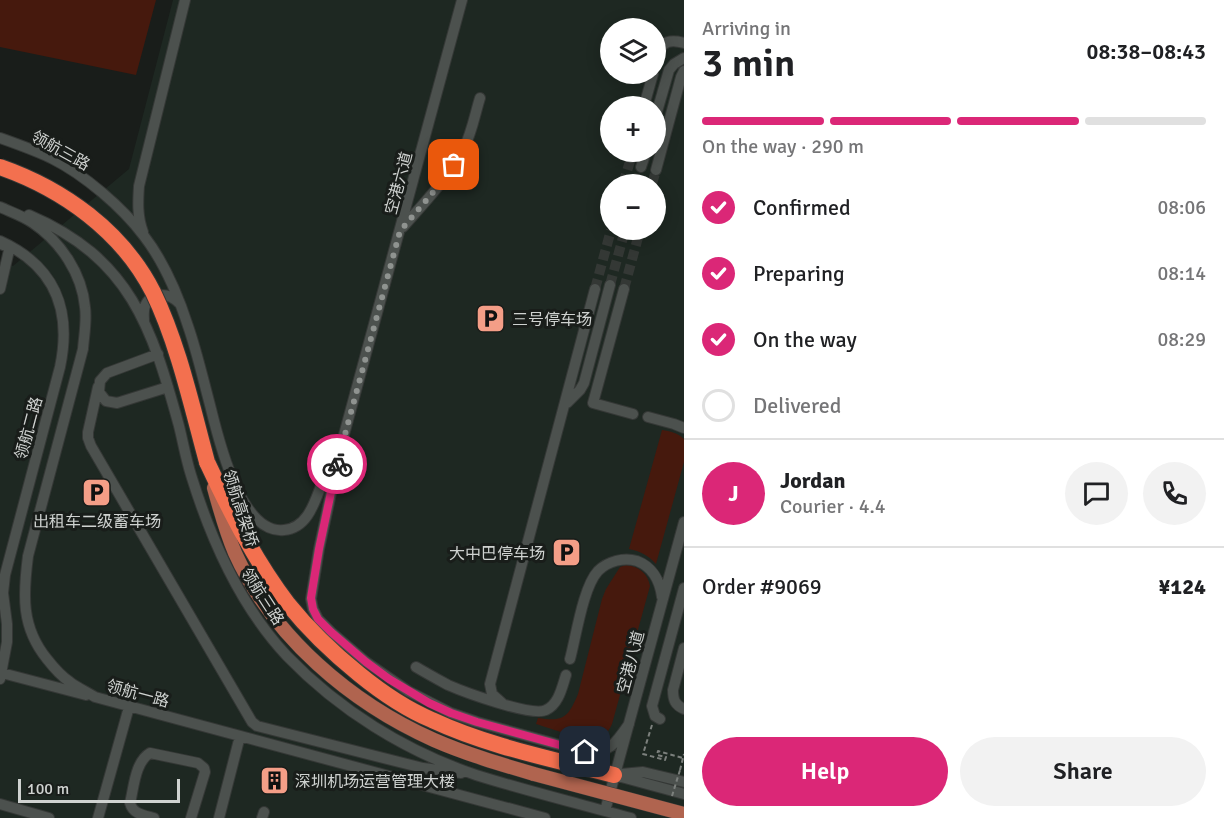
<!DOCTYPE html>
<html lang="en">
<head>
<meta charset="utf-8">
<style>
	:root { --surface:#fff; --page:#f2f2f2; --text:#202124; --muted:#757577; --line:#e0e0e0; --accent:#db2777 }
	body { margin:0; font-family:Signika,"Noto Sans SC",sans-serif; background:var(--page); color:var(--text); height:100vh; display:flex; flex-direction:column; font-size:22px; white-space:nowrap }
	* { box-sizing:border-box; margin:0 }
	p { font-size:20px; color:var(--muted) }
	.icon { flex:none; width:33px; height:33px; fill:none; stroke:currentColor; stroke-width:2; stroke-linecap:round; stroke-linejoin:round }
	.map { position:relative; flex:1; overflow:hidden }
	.side { display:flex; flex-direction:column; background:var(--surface); width:540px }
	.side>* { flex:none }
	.buttons { position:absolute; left:600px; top:18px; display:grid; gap:12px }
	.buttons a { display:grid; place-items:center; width:66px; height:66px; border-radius:50%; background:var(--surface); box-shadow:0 3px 15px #0003; font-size:30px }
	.scale { position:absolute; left:18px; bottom:15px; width:162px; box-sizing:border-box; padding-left:6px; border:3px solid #cfd2d0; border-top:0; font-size:16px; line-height:21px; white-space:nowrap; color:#cfd2d0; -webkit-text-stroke:4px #191d1a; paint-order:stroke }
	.pin { position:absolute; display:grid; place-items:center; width:51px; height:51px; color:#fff; margin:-26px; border-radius:12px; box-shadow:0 3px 9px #0006 }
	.courier { position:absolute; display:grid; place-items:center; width:60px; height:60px; margin:-30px; border:4px solid #db2777; border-radius:50%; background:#fff; color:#222; box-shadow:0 2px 8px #0007 }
	.summary em { font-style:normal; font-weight:600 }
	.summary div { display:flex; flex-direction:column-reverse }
	.summary { display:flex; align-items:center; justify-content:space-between; height:102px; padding:0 18px }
	h1 { font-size:39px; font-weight:600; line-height:45px }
	.bar { display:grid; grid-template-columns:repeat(4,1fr); gap:9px 6px; align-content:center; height:72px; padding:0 18px }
	.bar i { height:8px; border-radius:4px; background:var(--line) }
	.bar .current { background:var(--accent) }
	.bar p { grid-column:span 4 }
	.line { display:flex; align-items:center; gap:15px; padding:0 18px; border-top:2px solid var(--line) }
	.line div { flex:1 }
	.round { display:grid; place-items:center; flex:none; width:63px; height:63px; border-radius:32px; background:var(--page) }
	ol { padding:0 18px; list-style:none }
	li { display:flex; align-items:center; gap:18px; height:66px }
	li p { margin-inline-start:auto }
	li .icon { padding:6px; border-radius:50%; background:var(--accent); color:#fff; stroke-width:4 }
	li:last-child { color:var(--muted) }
	li i { width:33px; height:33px; border:3px solid var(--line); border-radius:50% }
	.cta { display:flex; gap:12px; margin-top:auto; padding:12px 18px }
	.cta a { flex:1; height:69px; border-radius:36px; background:var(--accent); color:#fff; font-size:24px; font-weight:600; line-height:69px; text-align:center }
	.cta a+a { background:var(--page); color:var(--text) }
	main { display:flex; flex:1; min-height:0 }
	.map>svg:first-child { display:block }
</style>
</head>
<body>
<main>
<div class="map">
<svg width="684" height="818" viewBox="0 0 684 818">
	<rect width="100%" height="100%" fill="#191d1a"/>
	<!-- built -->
	<path fill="#1e2822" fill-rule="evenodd" d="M173,0H684V818H0V262L13,266L129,169ZM610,28H656V74H610ZM610,106H656V152H610ZM610,184H656V230H610Z"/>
	<!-- green -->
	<path fill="#46190d" d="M0,0H156L136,75L0,47Z
		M662,430C670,431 678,433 684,439V462L656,564C649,556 640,551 629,549Z
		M626,565C639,566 648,574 650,586L612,724C610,729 607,733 603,735C586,743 553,729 536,724L538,718C563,722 568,718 578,694L602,599L606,589L620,567Z"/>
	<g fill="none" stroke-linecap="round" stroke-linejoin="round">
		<!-- minor-tunnel -->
		<path stroke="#343835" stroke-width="10" stroke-dasharray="10 5" stroke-linecap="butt" d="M623,184L631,158
			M637,184L641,167
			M652,184L656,170
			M610,285L625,230
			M595,289L611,230
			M624,289L640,230"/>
		<defs>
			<path id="minor" d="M462,0L342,442L319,549L311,599L313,609L318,619L331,632L366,662L408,691L451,713L477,722L585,752C609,754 616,743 629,724
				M656,65C660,47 662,37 684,43
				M644,106L653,74
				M656,115L669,70L674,64L684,58
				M0,138C17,144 34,150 51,158C85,175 122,207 144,236C164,262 178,295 188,326C197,352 203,379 210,405C218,437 240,535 284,530C308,528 315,501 322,483C326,475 330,467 334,459
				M631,158L632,152
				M641,167L646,152
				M656,170L681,77L684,71
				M0,207C11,212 23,216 33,223C61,242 82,274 85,307C87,321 84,335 83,349L28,556C23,595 21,627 47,659C54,668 61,676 70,682C78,688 87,692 95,697L545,818
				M29,215C130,258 152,327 179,426C183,442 186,459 191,475C211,540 240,606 287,656C339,710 405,751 476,775C527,791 580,804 631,818
				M403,227C425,202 449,177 464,148C472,132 475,114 480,98
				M143,232C137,216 138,201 139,186L185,0
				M0,241C55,266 72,310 60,367L5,575L3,593L7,624V642L0,679
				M0,289L10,246L3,245
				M624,289L593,403L633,414
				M144,321C144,316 143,311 145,306C151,291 169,293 179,303
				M158,354L107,373L100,381L99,392L106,401L117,403L168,387
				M98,387L88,432V438L91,446L252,722L257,726L423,768L461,773
				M567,403L580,390L584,383L610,285
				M648,417L674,424L684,428
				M684,648L673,690C673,700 675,705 684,709
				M570,659C576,637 583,587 598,571C608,561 624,557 637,561C653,567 660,582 662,597
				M416,667C426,673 437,679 448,685C464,692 532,717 546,710C559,704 562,687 566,675
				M2,673L86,695
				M502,703L492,694L490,684L595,289
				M660,719L655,716L652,706L684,588
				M621,774L643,772L684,782
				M614,775L684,794
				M0,804L49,818
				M605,811L684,522
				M98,818L129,707
				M154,818C143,815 133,814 130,803C134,787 135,762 150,753L198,763L204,768L205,772L191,818
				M219,818L240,736
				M262,818L264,812"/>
			<path id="major" d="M214,488C220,510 226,532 235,553C273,637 351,703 434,740C466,754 500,764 534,774"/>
			<path id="highway" d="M207,462C230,511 255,561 288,604C309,630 333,653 359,674C381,692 406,709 432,720C490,747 553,759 614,775"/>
		</defs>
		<!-- minor casing -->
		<use href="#minor" stroke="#353836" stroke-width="12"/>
		<!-- major casing -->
		<use href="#major" stroke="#353836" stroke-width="15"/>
		<!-- highway casing -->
		<use href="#highway" stroke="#353836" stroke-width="18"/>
		<!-- path -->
		<path stroke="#7c807d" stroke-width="2" stroke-dasharray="4.5 3" stroke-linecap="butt" d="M652,725L643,754L665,760L666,757L657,755L658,751L683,758
			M680,770L684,754"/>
		<!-- minor -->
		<use href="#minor" stroke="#4c514e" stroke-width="10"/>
		<!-- major -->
		<use href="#major" stroke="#b0644f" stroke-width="14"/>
		<!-- highway -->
		<use href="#highway" stroke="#f3704f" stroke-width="16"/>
		<defs>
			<path id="major-bridge" d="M534,774L684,814"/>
			<path id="highway-bridge" d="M0,167C63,189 122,231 153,292C178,343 192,407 207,462"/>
		</defs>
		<!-- major-bridge casing -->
		<use href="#major-bridge" stroke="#353836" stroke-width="15" stroke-linecap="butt"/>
		<!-- highway-bridge casing -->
		<use href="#highway-bridge" stroke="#353836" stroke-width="18" stroke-linecap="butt"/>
		<!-- path-bridge -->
		<path stroke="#7c807d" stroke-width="2" stroke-dasharray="4.5 3" stroke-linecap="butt" d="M672,796L680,770"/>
		<!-- major-bridge -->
		<use href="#major-bridge" stroke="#b0644f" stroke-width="14"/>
		<!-- highway-bridge -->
		<use href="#highway-bridge" stroke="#f3704f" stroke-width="16"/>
	</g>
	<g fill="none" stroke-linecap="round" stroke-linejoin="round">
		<!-- done -->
		<path stroke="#8f9390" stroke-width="6" stroke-dasharray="0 10.8" d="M337,464L400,231L442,182L454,165"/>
		<!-- route -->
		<path stroke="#db2777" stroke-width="8" d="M337,464L319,549L311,598L313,609L318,619L331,632L366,662L389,679L429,703L451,713L477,722L585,752"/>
	</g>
	<!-- icons -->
	<defs>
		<symbol id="parking-square" viewBox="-11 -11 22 22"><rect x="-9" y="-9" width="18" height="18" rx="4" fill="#f49e87" stroke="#191d1a"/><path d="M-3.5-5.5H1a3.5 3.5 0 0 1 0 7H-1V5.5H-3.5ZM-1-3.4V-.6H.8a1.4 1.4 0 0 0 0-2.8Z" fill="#111"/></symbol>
		<symbol id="building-square" viewBox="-11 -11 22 22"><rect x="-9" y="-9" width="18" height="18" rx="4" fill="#f49e87" stroke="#191d1a"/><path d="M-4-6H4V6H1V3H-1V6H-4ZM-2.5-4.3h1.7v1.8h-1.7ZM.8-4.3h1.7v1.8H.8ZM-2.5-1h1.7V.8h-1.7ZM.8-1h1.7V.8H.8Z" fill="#111"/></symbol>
	</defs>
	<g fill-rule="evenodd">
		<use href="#parking-square" x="474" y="302" width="33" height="33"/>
		<use href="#parking-square" x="80" y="476" width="33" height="33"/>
		<use href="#parking-square" x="550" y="536" width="33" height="33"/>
		<use href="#building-square" x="258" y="764" width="33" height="33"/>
	</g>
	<g text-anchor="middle" stroke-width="6" stroke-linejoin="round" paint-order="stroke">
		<!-- street labels -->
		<g font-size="16" fill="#cfd2d0" stroke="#191d1a">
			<text transform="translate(61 150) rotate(29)" y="6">领航三路</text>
			<text transform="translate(398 183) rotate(-75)" y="6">空港六道</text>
			<text transform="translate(28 428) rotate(-75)" y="6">领航二路</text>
			<text transform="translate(241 508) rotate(72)" y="6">领航高架桥</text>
			<text transform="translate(263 596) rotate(57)" y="6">领航三路</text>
			<text transform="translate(630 662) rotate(-75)" y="6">空港八道</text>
			<text transform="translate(138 693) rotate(15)" y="6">领航一路</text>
		</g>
		<!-- poi labels -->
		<g font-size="16" fill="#cfd2d0" stroke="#191d1a" text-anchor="start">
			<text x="512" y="325">三号停车场</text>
			<text x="97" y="527" text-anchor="middle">出租车二级蓄车场</text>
			<text x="545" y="559" text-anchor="end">大中巴停车场</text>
			<text x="295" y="787">深圳机场运营管理大楼</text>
		</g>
	</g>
</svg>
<div class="buttons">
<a><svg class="icon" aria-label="layers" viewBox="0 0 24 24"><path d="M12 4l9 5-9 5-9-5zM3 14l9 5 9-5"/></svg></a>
<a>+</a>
<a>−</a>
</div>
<div class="scale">100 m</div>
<div class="pin" style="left:454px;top:165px;background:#ea580c"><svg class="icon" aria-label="bag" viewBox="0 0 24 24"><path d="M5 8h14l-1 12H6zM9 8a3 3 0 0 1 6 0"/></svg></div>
<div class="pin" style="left:585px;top:752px;background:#1f2937"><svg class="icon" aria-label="home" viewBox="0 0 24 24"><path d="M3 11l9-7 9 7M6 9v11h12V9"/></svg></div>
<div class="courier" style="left:337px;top:464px"><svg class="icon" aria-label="bike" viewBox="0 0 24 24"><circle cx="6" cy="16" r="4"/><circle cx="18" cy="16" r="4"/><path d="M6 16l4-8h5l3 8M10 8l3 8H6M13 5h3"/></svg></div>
</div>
<section class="side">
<div class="summary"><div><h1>3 min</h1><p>Arriving in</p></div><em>08:38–08:43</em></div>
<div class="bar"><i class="current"></i><i class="current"></i><i class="current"></i><i></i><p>On the way · 290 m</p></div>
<ol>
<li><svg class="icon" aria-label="check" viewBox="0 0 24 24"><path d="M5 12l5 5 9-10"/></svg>Confirmed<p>08:06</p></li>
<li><svg class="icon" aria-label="check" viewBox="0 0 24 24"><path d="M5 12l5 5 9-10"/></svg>Preparing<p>08:14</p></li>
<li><svg class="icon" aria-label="check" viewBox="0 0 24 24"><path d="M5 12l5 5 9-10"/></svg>On the way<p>08:29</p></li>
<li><i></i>Delivered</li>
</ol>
<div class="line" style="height:108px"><b class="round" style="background:var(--accent);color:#fff">J</b><div><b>Jordan</b><p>Courier · 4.4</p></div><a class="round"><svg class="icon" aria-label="chat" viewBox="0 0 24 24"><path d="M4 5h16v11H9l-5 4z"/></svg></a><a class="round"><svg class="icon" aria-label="phone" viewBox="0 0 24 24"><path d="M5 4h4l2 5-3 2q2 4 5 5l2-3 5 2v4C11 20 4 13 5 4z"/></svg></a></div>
<div class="line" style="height:78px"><div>Order #9069</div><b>¥124</b></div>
<div class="cta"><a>Help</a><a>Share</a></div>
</section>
</main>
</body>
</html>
